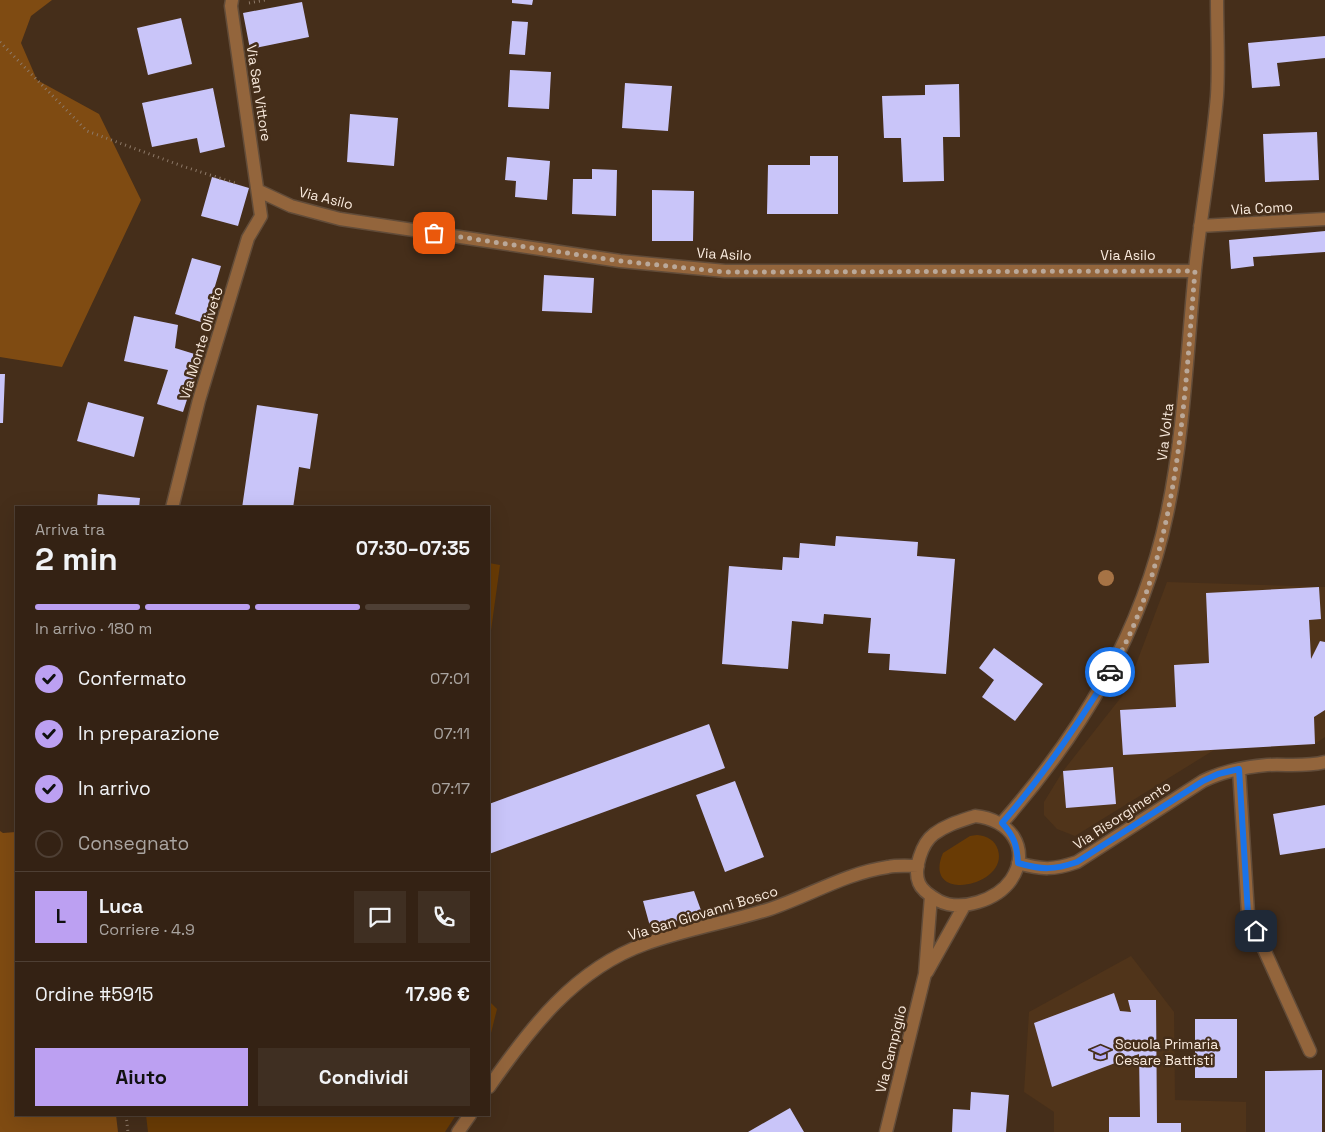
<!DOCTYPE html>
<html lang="it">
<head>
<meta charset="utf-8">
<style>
	:root { --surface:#342214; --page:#3f2f22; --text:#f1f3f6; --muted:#a9a4a0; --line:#4e3f34; --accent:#bca0f2 }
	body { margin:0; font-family:"Space Grotesk",sans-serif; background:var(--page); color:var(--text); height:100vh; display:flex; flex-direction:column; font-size:19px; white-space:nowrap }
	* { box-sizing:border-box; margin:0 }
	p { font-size:16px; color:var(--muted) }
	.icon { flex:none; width:28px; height:28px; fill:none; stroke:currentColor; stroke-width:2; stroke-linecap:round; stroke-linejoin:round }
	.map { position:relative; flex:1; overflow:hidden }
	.drawer { position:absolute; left:15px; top:506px; width:475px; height:610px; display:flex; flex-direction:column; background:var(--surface); border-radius:0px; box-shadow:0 5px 20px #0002,0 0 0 1px var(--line) }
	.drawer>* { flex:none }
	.pin { position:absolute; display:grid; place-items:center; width:42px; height:42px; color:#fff; margin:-21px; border-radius:10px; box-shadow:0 2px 8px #0006 }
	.courier { position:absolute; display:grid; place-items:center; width:50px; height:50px; margin:-25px; border:4px solid #1a73e8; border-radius:50%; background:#fff; color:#222; box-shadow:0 1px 6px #0007 }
	.head em { font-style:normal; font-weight:600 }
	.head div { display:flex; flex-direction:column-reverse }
	.head { display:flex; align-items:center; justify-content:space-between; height:85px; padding:0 20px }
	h1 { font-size:32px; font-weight:600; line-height:38px }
	.bar { display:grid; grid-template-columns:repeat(4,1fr); gap:8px 5px; align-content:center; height:60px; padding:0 20px }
	.bar i { height:6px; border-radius:4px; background:var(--line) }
	.bar .on { background:var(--accent) }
	.bar p { grid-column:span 4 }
	.line { display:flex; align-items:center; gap:12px; padding:0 20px; border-top:1px solid var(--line) }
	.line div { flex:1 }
	.round { display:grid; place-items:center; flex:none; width:52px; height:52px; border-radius:0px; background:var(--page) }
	ol { padding:0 20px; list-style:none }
	li { display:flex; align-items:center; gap:15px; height:55px }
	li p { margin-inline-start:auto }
	li .icon { padding:5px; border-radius:50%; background:var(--accent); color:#111; stroke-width:4 }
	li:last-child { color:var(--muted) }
	li i { width:28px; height:28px; border:2px solid var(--line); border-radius:50% }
	.cta { display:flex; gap:10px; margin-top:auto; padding:10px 20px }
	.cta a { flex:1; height:58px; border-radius:0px; background:var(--accent); color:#111; font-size:20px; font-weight:600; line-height:58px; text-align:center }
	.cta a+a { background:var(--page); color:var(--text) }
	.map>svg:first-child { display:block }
</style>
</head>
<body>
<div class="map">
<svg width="1325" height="1132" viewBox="0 0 1325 1132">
	<rect width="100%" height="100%" fill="#452e1a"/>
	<!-- built -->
	<path fill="#50341a" d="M1167,582L1325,587V737L1315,744L1214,750L1075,836L1057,829L1044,815V802L1063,771L1126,691Z
		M1131,956L1174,1012L1175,1100L1246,1102V1132H1054V1112L1024,1092L1029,1012Z"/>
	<!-- green -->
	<path fill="#693b05" d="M489,563L500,565L489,645Z
		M977,835C987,836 995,840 998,850C1009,887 921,904 943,853L970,836Z
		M489,1001L497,1009L489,1041Z
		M146,1115H456L445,1132H148Z"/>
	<!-- forest -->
	<path fill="#7f4b12" d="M0,0H52L31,16L21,43L37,80L99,114L141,200L62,367L0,357Z
		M0,831L3,833L16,832V1115H116L118,1132H0Z"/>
	<!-- building -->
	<path fill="#c9c5f9" d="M512,0H533L532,5L512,3Z
		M302,2L309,37L250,49L243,13Z
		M181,18L192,64L148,75L137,28Z
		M512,21L528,22L525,55L509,54Z
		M1325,36V58L1277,63L1280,86L1252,88L1248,43Z
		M510,70L551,72L549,109L508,107Z
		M625,83L672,86L668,131L622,128Z
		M959,84L960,137H943L944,181L903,182L901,138H884L882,96L925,95V85Z
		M213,88L225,147L200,153L197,138L152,147L142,103Z
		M350,114L398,118L394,166L347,162Z
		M1317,132L1319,180L1265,182L1263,134Z
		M810,156H838V214H767L768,165H810Z
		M507,157L550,161L547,200L515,197L516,181L505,180Z
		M592,169L617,170L616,216L572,214L573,179H592Z
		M212,177L249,188L238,226L201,216Z
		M652,190L694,191L693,241H652Z
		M1325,231V252L1253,257L1254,266L1231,269L1229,240Z
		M192,258L221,266L204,323L175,314Z
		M544,275L594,278L592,313L542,311Z
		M134,316L178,325L175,348L201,356L183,412L157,404L168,370L124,361Z
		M0,374H5L3,423H0Z
		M88,402L144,417L134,457L77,441Z
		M257,405L318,414L310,469L299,467L293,508H242Z
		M98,494L140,498L139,508H97Z
		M836,536L918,542L917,556L955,559L946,674L889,670L890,654L868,653L871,618L824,614L823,624L792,621L788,669L722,664L729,566L782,570L783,557L799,558L800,543L835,546Z
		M1319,587L1321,619L1309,620L1311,659L1320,641L1325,642V710L1314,717L1315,744L1123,755L1120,710L1176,707L1174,665L1209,663L1206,593Z
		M994,648L1043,684L1015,721L982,697L994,680L979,668Z
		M709,724L725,768L489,854V804Z
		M1113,767L1116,804L1066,808L1063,771Z
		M735,781L764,857L725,872L696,795Z
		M1325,805V848L1280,855L1273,814Z
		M694,891L702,913L651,930L643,901Z
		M1114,993L1120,1011L1131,1012L1128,1000H1156L1157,1123H1181V1132H1109V1117H1140L1139,1054L1052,1087L1034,1023Z
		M1195,1019H1237V1078H1195Z
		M1322,1070V1132H1265V1071Z
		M971,1092L1009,1095L1006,1132H952L953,1109L970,1110Z
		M790,1108L804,1132H748Z"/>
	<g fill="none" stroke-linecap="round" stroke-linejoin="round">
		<defs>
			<path id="minor" d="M259,191L291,206L340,219L620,261L725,271H1195
				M1200,226L1325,219
				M172,508L199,400L248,238L261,216L231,6L232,0
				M1239,769L1248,914L1310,1051
				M975,816C1009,819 1032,848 1011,880C997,900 961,912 939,901C932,897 922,891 919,883C913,869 922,843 934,834C946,825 960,821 975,816Z
				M1002,823C1081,733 1142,633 1167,514C1184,434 1187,352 1195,270C1201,212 1212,155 1217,96C1219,65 1217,32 1217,0
				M1018,863C1042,870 1054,870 1077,862L1203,781C1223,771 1244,767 1267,765C1286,764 1306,767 1325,762
				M927,972L964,906
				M489,1087C530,1028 575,969 645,944C686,929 729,922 770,909C809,896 846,873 888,867C897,865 908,866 918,866
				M458,1132L470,1115
				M886,1132L925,974L931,896"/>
		</defs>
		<!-- minor casing -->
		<use href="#minor" stroke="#624c39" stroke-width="15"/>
		<!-- path -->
		<path stroke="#8e7a69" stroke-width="3" stroke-dasharray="1 4" stroke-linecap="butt" d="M249,3L265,0
			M0,42L87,131L182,166L238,184
			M126,1115L128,1132"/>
		<!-- minor -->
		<use href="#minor" stroke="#93653c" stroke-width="12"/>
	</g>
	<!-- trees -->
	<circle fill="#a67345" cx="1106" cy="578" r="8"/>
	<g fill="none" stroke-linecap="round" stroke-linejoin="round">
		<!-- done -->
		<path stroke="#baa899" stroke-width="5" stroke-dasharray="0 9" d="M434,233L620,261L725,272L1195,271C1184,402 1179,556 1110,672"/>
		<!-- route -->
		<path stroke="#1a73e8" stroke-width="6" d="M1110,672C1077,726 1043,776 1002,823C1014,836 1017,845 1018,863C1042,870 1054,870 1077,862L1203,781L1218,774L1239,769L1248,914L1256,931"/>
	</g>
	<!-- icons -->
	<defs>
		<symbol id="school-bare" viewBox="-9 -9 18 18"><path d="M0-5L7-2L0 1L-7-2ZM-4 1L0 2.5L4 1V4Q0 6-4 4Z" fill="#b4acf9" stroke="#452e1a" stroke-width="2.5" paint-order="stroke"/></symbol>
	</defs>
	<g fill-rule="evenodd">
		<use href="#school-bare" x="1088" y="1040" width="25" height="25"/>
	</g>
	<g text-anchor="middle" stroke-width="5" stroke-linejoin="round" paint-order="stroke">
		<!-- street labels -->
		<g font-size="14" fill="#f9eadd" stroke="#452e1a">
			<text transform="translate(259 93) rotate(81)" y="5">Via San Vittore</text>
			<text transform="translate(326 198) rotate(14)" y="5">Via Asilo</text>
			<text transform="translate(1262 208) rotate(-3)" y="5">Via Como</text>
			<text transform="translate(724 254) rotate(3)" y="5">Via Asilo</text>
			<text x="1128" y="260">Via Asilo</text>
			<text transform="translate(201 343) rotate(-73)" y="5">Via Monte Oliveto</text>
			<text transform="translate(1165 432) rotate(-83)" y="5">Via Volta</text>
			<text transform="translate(1122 815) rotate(-33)" y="5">Via Risorgimento</text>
			<text transform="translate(703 913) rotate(-17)" y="5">Via San Giovanni Bosco</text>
			<text transform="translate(891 1049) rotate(-76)" y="5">Via Campiglio</text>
		</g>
		<!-- poi labels -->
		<g font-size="14" fill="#f9eadd" stroke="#452e1a" text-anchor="start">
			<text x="1115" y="1049">Scuola Primaria<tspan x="1115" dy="16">Cesare Battisti</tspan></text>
		</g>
	</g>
</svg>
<div class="pin" style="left:434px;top:233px;background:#ea580c"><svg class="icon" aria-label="bag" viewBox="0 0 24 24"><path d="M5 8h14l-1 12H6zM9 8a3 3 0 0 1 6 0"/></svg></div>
<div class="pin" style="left:1256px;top:931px;background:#1f2937"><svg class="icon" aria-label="home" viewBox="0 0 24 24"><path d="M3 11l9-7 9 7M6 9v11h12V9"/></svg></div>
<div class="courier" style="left:1110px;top:672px"><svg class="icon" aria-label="car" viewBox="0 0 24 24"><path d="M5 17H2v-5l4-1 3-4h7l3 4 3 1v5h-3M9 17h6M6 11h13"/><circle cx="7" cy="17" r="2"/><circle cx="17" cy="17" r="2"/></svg></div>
<section class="drawer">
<div class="head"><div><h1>2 min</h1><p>Arriva tra</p></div><em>07:30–07:35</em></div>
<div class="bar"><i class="on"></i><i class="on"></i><i class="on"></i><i></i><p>In arrivo · 180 m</p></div>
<ol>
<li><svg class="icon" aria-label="check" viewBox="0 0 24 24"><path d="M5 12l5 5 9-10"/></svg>Confermato<p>07:01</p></li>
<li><svg class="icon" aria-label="check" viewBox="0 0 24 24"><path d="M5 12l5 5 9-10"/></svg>In preparazione<p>07:11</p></li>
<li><svg class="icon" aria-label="check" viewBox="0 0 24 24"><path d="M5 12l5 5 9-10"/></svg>In arrivo<p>07:17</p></li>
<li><i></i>Consegnato</li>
</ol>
<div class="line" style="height:90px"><b class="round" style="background:var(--accent);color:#111">L</b><div><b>Luca</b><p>Corriere · 4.9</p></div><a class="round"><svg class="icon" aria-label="chat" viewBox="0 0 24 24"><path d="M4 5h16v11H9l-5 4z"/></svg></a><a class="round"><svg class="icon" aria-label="phone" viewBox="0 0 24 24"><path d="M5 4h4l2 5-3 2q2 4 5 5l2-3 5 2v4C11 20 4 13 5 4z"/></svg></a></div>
<div class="line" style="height:65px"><div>Ordine #5915</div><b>17.96 €</b></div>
<div class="cta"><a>Aiuto</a><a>Condividi</a></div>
</section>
</div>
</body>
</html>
